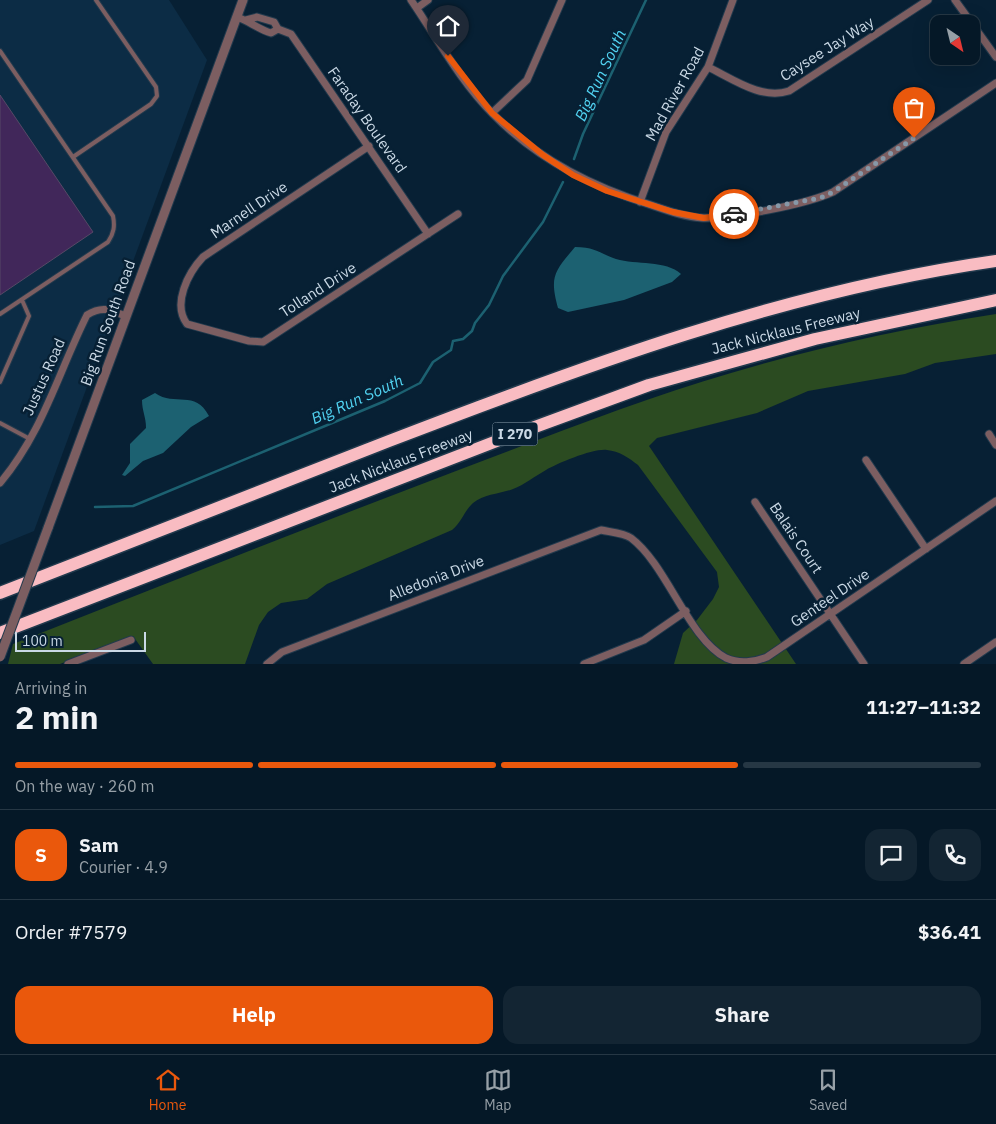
<!DOCTYPE html>
<html lang="en">
<head>
<meta charset="utf-8">
<style>
	:root { --surface:#051827; --page:#132533; --text:#f1f3f6; --muted:#97a0a7; --line:#263744; --accent:#ea580c }
	body { margin:0; font-family:"IBM Plex Sans",sans-serif; background:var(--page); color:var(--text); height:100vh; display:flex; flex-direction:column; font-size:19px; white-space:nowrap }
	* { box-sizing:border-box; margin:0 }
	p { font-size:16px; color:var(--muted) }
	.icon { flex:none; width:28px; height:28px; fill:none; stroke:currentColor; stroke-width:2; stroke-linecap:round; stroke-linejoin:round }
	.map { position:relative; height:664px; overflow:hidden }
	.sheet { display:flex; flex-direction:column; background:var(--surface); flex:1 }
	.sheet>* { flex:none }
	.needle { width:32px; rotate:145deg }
	.fabs { position:absolute; left:930px; top:15px; display:grid; gap:10px }
	.fabs a { display:grid; place-items:center; width:50px; height:50px; border-radius:10px; background:var(--surface); box-shadow:0 5px 20px #0002,0 0 0 1px var(--line); font-size:25px }
	.scale { position:absolute; left:15px; bottom:12px; width:131px; box-sizing:border-box; padding-left:5px; border:2px solid #cad9e6; border-top:0; font-size:14px; line-height:18px; white-space:nowrap; color:#cad9e6; -webkit-text-stroke:4px #072034; paint-order:stroke }
	.pin { position:absolute; display:grid; place-items:center; width:42px; height:42px; color:#fff; margin:-51px -21px; border-radius:50% 50% 50% 0; rotate:-45deg; box-shadow:0 0 5px #0007 }
	.pin .icon { rotate:45deg }
	.courier { position:absolute; display:grid; place-items:center; width:50px; height:50px; margin:-25px; border:4px solid #ea580c; border-radius:50%; background:#fff; color:#222; box-shadow:0 1px 6px #0007 }
	.headline em { font-style:normal; font-weight:800 }
	.headline div { display:flex; flex-direction:column-reverse }
	.headline { display:flex; align-items:center; justify-content:space-between; height:85px; padding:0 15px }
	h1 { font-size:32px; font-weight:800; line-height:38px }
	.bar { display:grid; grid-template-columns:repeat(4,1fr); gap:8px 5px; align-content:center; height:60px; padding:0 15px }
	.bar i { height:6px; border-radius:4px; background:var(--line) }
	.bar .current { background:var(--accent) }
	.bar p { grid-column:span 4 }
	.line { display:flex; align-items:center; gap:12px; padding:0 15px; border-top:1px solid var(--line) }
	.line div { flex:1 }
	.round { display:grid; place-items:center; flex:none; width:52px; height:52px; border-radius:15px; background:var(--page) }
	.cta { display:flex; gap:10px; margin-top:auto; padding:10px 15px }
	.cta a { flex:1; height:58px; border-radius:15px; background:var(--accent); color:#fff; font-size:20px; font-weight:800; line-height:58px; text-align:center }
	.cta a+a { background:var(--page); color:var(--text) }
	.menu { display:flex; justify-content:space-around; align-items:center; height:70px; border-top:1px solid var(--line); background:var(--surface); font-size:14px; color:var(--muted) }
	.menu a { display:grid; justify-items:center; gap:2px }
	.menu .current { color:var(--accent) }
	.map>svg:first-child { display:block }
</style>
</head>
<body>
<div class="map">
<svg width="996" height="664" viewBox="0 0 996 664">
	<rect width="100%" height="100%" fill="#072034"/>
	<!-- built -->
	<path fill="#0c2c45" d="M0,0H169L207,60L34,531L0,545Z"/>
	<!-- green -->
	<path fill="#2b4b21" d="M996,314V354L935,363L905,374L808,391L757,413L657,438L649,446L796,664H674L683,633L697,620L713,599L719,587L717,572L638,465C629,458 619,451 607,450C594,448 558,463 546,470C535,476 524,485 513,489C500,494 484,494 473,503C464,511 462,522 452,530L327,584L307,599L281,603L268,612L259,625L245,664H153L133,636L60,664H8L13,644C161,586 308,527 456,471C547,437 638,400 731,373C818,347 907,328 996,314Z"/>
	<!-- water -->
	<path fill="#1c6171" d="M575,247C595,247 599,253 616,259C636,265 666,260 681,274L672,282L624,300L568,312L558,308C549,276 555,271 575,247Z
		M155,393C175,407 195,389 209,416L191,427L163,453L143,461L125,476L122,475L130,463V444L146,428C146,417 142,411 142,400Z"/>
	<g fill="none" stroke-linecap="round" stroke-linejoin="round">
		<!-- stream -->
		<path stroke="#1c6171" stroke-width="2.5" d="M574,159L583,134L646,0
			M95,507L133,506L385,401L420,383L433,362L451,350L453,341L463,339L472,331L475,323L489,305L503,276L543,222L563,182"/>
	</g>
	<!-- building -->
	<path fill="#41275a" stroke="#564966" d="M0,95L93,232L0,295Z"/>
	<g fill="none" stroke-linecap="round" stroke-linejoin="round">
		<defs>
			<path id="service" d="M0,51L113,216C115,226 114,233 108,242L0,314
				M73,157L151,104L157,96L156,87L96,0
				M0,382L29,316L22,300
				M0,423L30,439"/>
			<path id="minor" d="M411,0C437,38 460,81 493,114C536,158 590,186 648,204C666,210 684,217 703,218C732,219 807,204 833,192L996,83
				M955,0L996,57
				M417,8L428,0
				M237,17C249,21 258,29 271,33L278,29L291,34L428,234
				M246,20L257,17L274,22L278,29
				M708,67C733,79 761,100 789,91L928,0
				M492,113L527,80L562,0
				M369,146L203,257C188,273 172,304 187,324L249,341L263,342L458,214
				M640,202L666,132L708,67L733,0
				M989,434L996,445
				M866,460L926,549
				M0,483C43,432 58,373 87,315C101,306 110,309 125,316
				M755,502L864,664
				M68,664L131,640
				M267,664L282,652L601,530C610,532 624,533 631,538C667,565 688,638 726,658C739,664 755,662 767,657L996,501
				M584,664L644,640L686,611
				M964,664L996,642"/>
			<path id="tertiary" d="M48,528L243,0"/>
			<path id="motorway" d="M0,593C130,542 260,492 389,441C586,365 786,291 996,261
				M0,633L502,439L649,385L815,339L996,300"/>
		</defs>
		<!-- service casing -->
		<use href="#service" stroke="#223a4d" stroke-width="6"/>
		<!-- minor casing -->
		<use href="#minor" stroke="#223a4d" stroke-width="9"/>
		<!-- tertiary casing -->
		<use href="#tertiary" stroke="#223a4d" stroke-width="11"/>
		<!-- motorway casing -->
		<use href="#motorway" stroke="#223a4d" stroke-width="15"/>
		<!-- service -->
		<use href="#service" stroke="#7c5e61" stroke-width="4"/>
		<!-- minor -->
		<use href="#minor" stroke="#7c5e61" stroke-width="7"/>
		<!-- tertiary -->
		<use href="#tertiary" stroke="#7c5e61" stroke-width="9"/>
		<!-- motorway -->
		<use href="#motorway" stroke="#f9bcc2" stroke-width="12"/>
		<defs>
			<path id="tertiary-bridge" d="M0,657L48,528"/>
		</defs>
		<!-- tertiary-bridge casing -->
		<use href="#tertiary-bridge" stroke="#223a4d" stroke-width="11" stroke-linecap="butt"/>
		<!-- tertiary-bridge -->
		<use href="#tertiary-bridge" stroke="#7c5e61" stroke-width="9"/>
	</g>
	<g fill="none" stroke-linecap="round" stroke-linejoin="round">
		<!-- done -->
		<path stroke="#8698a8" stroke-width="5" stroke-dasharray="0 9" d="M734,214L820,198L833,192L914,138"/>
		<!-- route -->
		<path stroke="#ea580c" stroke-width="6" d="M448,56L492,113L543,155L573,175L607,191L673,212L704,218L734,214"/>
	</g>
	<g text-anchor="middle" stroke-width="5" stroke-linejoin="round" paint-order="stroke">
		<!-- shield labels -->
		<rect fill="#072034" stroke="#90a2b1" stroke-width="1" x="492.5" y="422.5" width="45" height="23" rx="4"/>
		<g font-size="14" font-weight="bold" fill="#cad9e6">
			<text x="515" y="439">I 270</text>
		</g>
		<!-- street labels -->
		<g font-size="15" fill="#cad9e6" stroke="#072034">
			<text transform="translate(827 49) rotate(-32)" y="5">Caysee Jay Way</text>
			<text transform="translate(675 94) rotate(-61)" y="5">Mad River Road</text>
			<text transform="translate(367 120) rotate(55)" y="5">Faraday Boulevard</text>
			<text transform="translate(249 210) rotate(-34)" y="5">Marnell Drive</text>
			<text transform="translate(318 290) rotate(-33)" y="5">Tolland Drive</text>
			<text transform="translate(108 323) rotate(-70)" y="5">Big Run South Road</text>
			<text transform="translate(786 331) rotate(-14)" y="5">Jack Nicklaus Freeway</text>
			<text transform="translate(44 377) rotate(-66)" y="5">Justus Road</text>
			<text transform="translate(401 461) rotate(-21)" y="5">Jack Nicklaus Freeway</text>
			<text transform="translate(796 538) rotate(56)" y="5">Balais Court</text>
			<text transform="translate(436 578) rotate(-21)" y="5">Alledonia Drive</text>
			<text transform="translate(830 598) rotate(-34)" y="5">Genteel Drive</text>
		</g>
		<!-- water labels -->
		<g font-size="16" font-style="italic" fill="#51d2f1" stroke="#072034">
			<text transform="translate(600 75) rotate(-65)" y="6">Big Run South</text>
			<text transform="translate(357 399) rotate(-24)" y="6">Big Run South</text>
		</g>
	</g>
</svg>
<div class="fabs">
<a><svg class="needle" viewBox="-14 -14 28 28"><path d="M0-13l5 13h-10z" fill="#e53935"/><path d="M0 13l5-13h-10z" fill="#97a0a7"/></svg></a>
</div>
<div class="scale">100 m</div>
<div class="pin" style="left:914px;top:138px;background:#ea580c"><svg class="icon" aria-label="bag" viewBox="0 0 24 24"><path d="M5 8h14l-1 12H6zM9 8a3 3 0 0 1 6 0"/></svg></div>
<div class="pin" style="left:448px;top:56px;background:#1f2937"><svg class="icon" aria-label="home" viewBox="0 0 24 24"><path d="M3 11l9-7 9 7M6 9v11h12V9"/></svg></div>
<div class="courier" style="left:734px;top:214px"><svg class="icon" aria-label="car" viewBox="0 0 24 24"><path d="M5 17H2v-5l4-1 3-4h7l3 4 3 1v5h-3M9 17h6M6 11h13"/><circle cx="7" cy="17" r="2"/><circle cx="17" cy="17" r="2"/></svg></div>
</div>
<section class="sheet">
<div class="headline"><div><h1>2 min</h1><p>Arriving in</p></div><em>11:27–11:32</em></div>
<div class="bar"><i class="current"></i><i class="current"></i><i class="current"></i><i></i><p>On the way · 260 m</p></div>
<div class="line" style="height:90px"><b class="round" style="background:var(--accent);color:#fff">S</b><div><b>Sam</b><p>Courier · 4.9</p></div><a class="round"><svg class="icon" aria-label="chat" viewBox="0 0 24 24"><path d="M4 5h16v11H9l-5 4z"/></svg></a><a class="round"><svg class="icon" aria-label="phone" viewBox="0 0 24 24"><path d="M5 4h4l2 5-3 2q2 4 5 5l2-3 5 2v4C11 20 4 13 5 4z"/></svg></a></div>
<div class="line" style="height:65px"><div>Order #7579</div><b>$36.41</b></div>
<div class="cta"><a>Help</a><a>Share</a></div>
</section>
<nav class="menu">
<a class="current"><svg class="icon" aria-label="home" viewBox="0 0 24 24"><path d="M3 11l9-7 9 7M6 9v11h12V9"/></svg>Home</a>
<a><svg class="icon" aria-label="map" viewBox="0 0 24 24"><path d="M3 6l6-2 6 2 6-2v14l-6 2-6-2-6 2zM9 4v14M15 6v14"/></svg>Map</a>
<a><svg class="icon" aria-label="saved" viewBox="0 0 24 24"><path d="M7 4h10v16l-5-4-5 4z"/></svg>Saved</a>
</nav>
</body>
</html>
